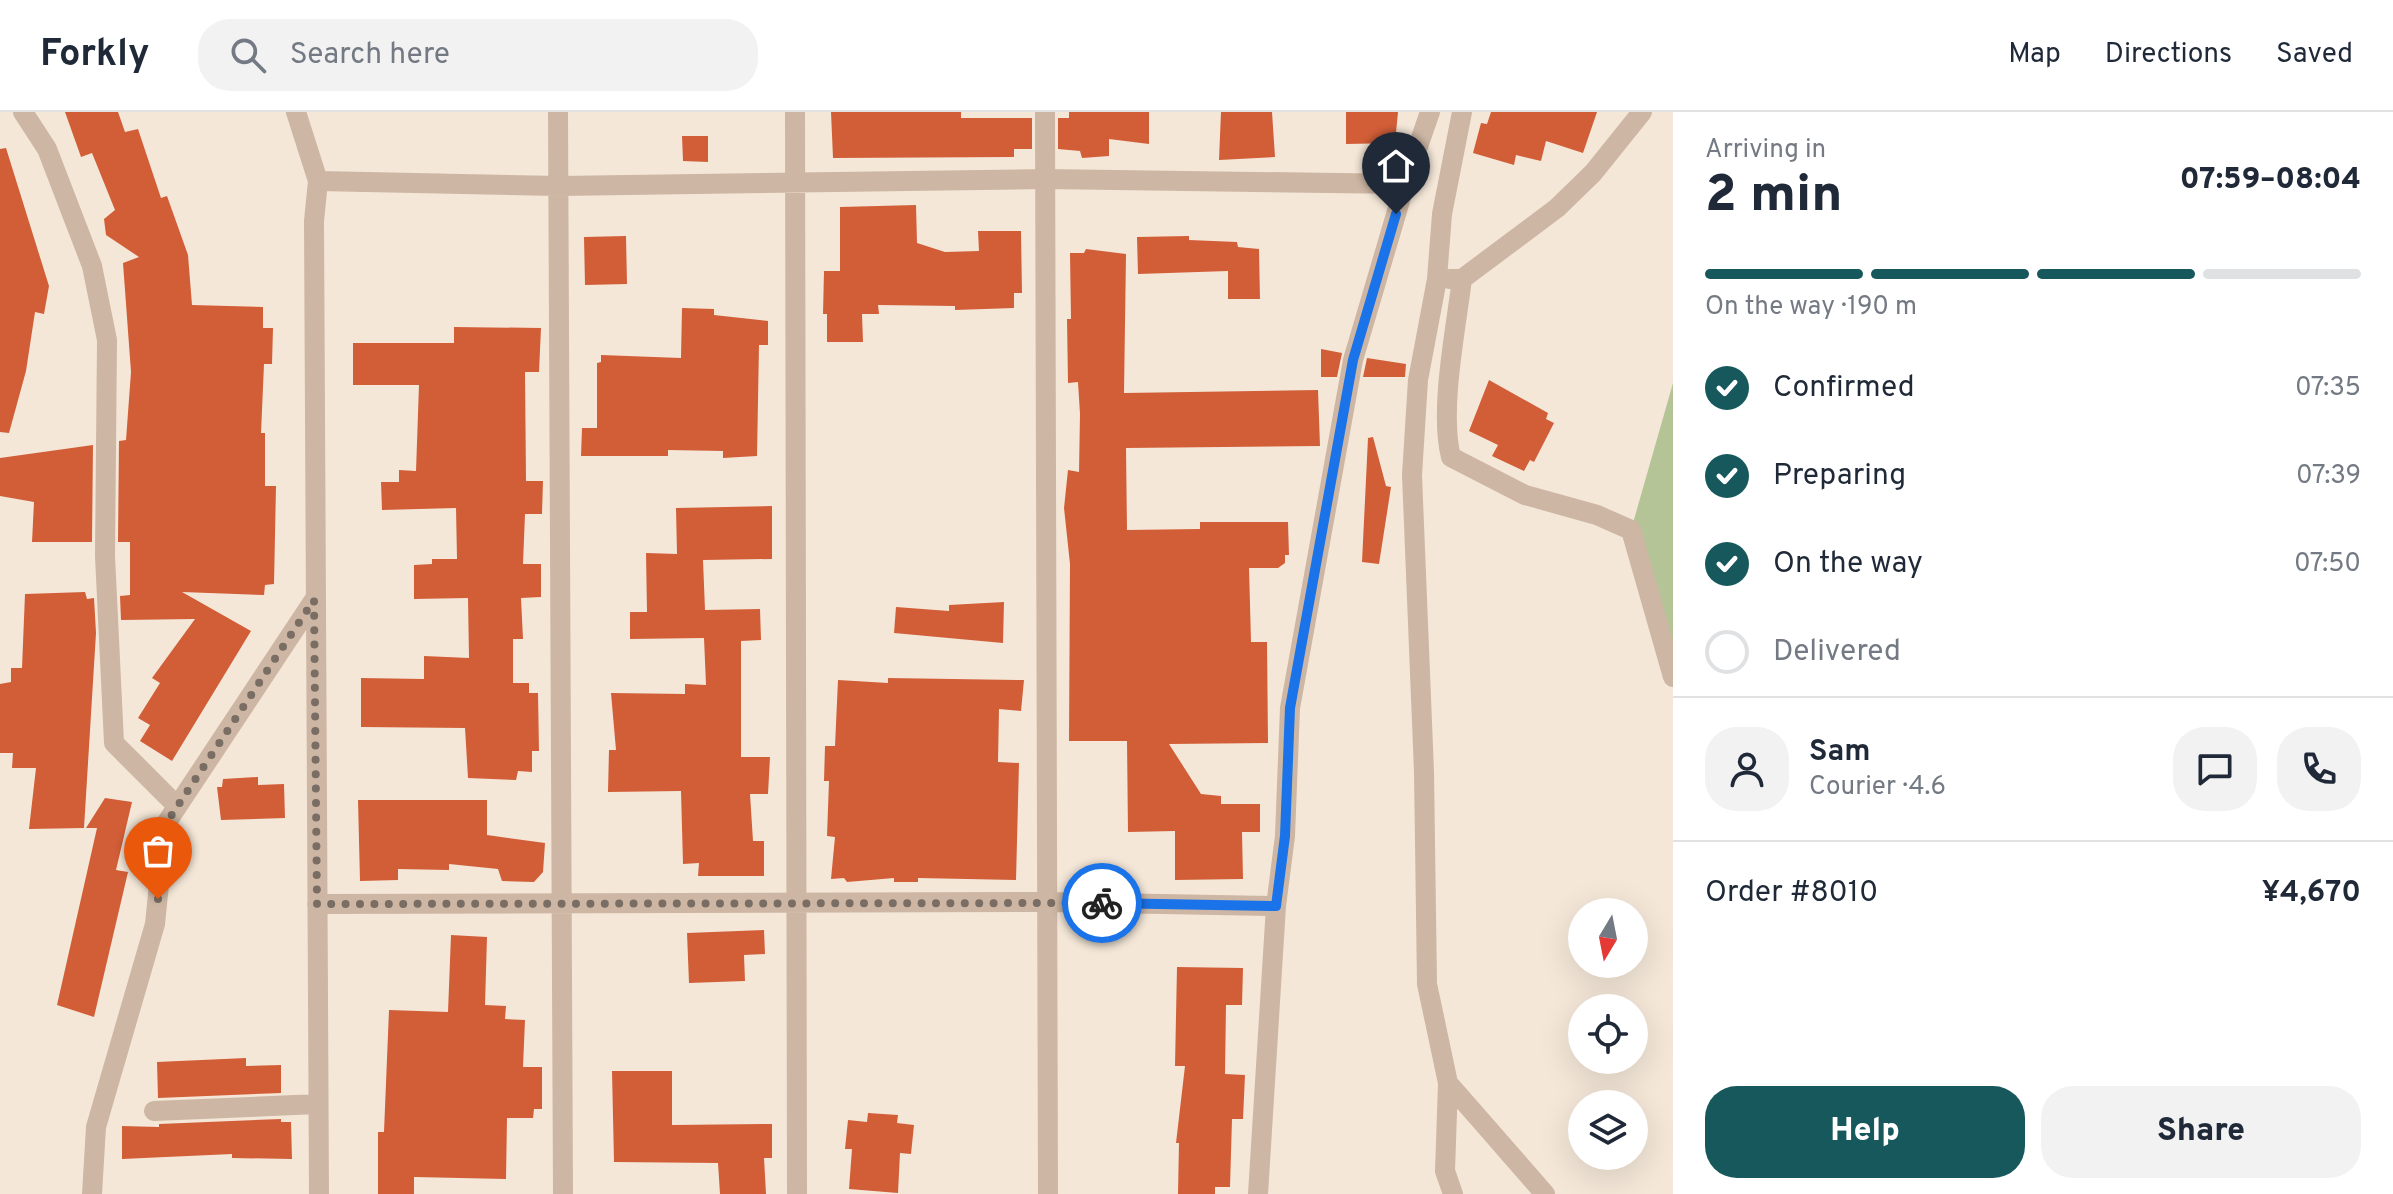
<!DOCTYPE html>
<html lang="en">
<head>
<meta charset="utf-8">
<style>
	:root { --surface:#fff; --page:#f2f2f3; --text:#1f2937; --muted:#747a83; --line:#e0e1e3; --accent:#17585d }
	body { margin:0; font-family:Overpass,sans-serif; background:var(--page); color:var(--text); height:100vh; display:flex; flex-direction:column; font-size:30px; white-space:nowrap }
	* { box-sizing:border-box; margin:0 }
	p { font-size:26px; color:var(--muted) }
	.icon { flex:none; width:44px; height:44px; fill:none; stroke:currentColor; stroke-width:2; stroke-linecap:round; stroke-linejoin:round }
	.map { position:relative; flex:1; overflow:hidden }
	.panel { display:flex; flex-direction:column; background:var(--surface); width:720px }
	.panel>* { flex:none }
	.needle { width:52px; rotate:190deg }
	.fabs { position:absolute; left:1568px; top:786px; display:grid; gap:16px }
	.fabs a { display:grid; place-items:center; width:80px; height:80px; border-radius:50%; background:var(--surface); box-shadow:0 8px 32px #0002; font-size:40px }
	.pin { position:absolute; display:grid; place-items:center; width:68px; height:68px; color:#fff; margin:-82px -34px; border-radius:50% 50% 50% 0; rotate:-45deg; box-shadow:0 0 8px #0007 }
	.pin .icon { rotate:45deg }
	.courier { position:absolute; display:grid; place-items:center; width:80px; height:80px; margin:-40px; border:6px solid #1a73e8; border-radius:50%; background:#fff; color:#222; box-shadow:0 2px 10px #0007 }
	.headline em { font-style:normal; font-weight:800 }
	.headline div { display:flex; flex-direction:column-reverse }
	.headline { display:flex; align-items:center; justify-content:space-between; height:136px; padding:0 32px }
	h1 { font-size:52px; font-weight:800; line-height:60px }
	.bar { display:grid; grid-template-columns:repeat(4,1fr); gap:12px 8px; align-content:center; height:96px; padding:0 32px }
	.bar i { height:10px; border-radius:6px; background:var(--line) }
	.bar .active { background:var(--accent) }
	.bar p { grid-column:span 4 }
	.line { display:flex; align-items:center; gap:20px; padding:0 32px; border-top:2px solid var(--line) }
	.line div { flex:1 }
	.round { display:grid; place-items:center; flex:none; width:84px; height:84px; border-radius:32px; background:var(--page) }
	ol { padding:0 32px; list-style:none }
	li { display:flex; align-items:center; gap:24px; height:88px }
	li p { margin-inline-start:auto }
	li .icon { padding:8px; border-radius:50%; background:var(--accent); color:#fff; stroke-width:4 }
	li:last-child { color:var(--muted) }
	li i { width:44px; height:44px; border:4px solid var(--line); border-radius:50% }
	.primary-button { display:flex; gap:16px; margin-top:auto; padding:16px 32px }
	.primary-button a { flex:1; height:92px; border-radius:32px; background:var(--accent); color:#fff; font-size:32px; font-weight:800; line-height:92px; text-align:center }
	.primary-button a+a { background:var(--page); color:var(--text) }
	header { display:flex; align-items:center; gap:48px; box-sizing:border-box; height:112px; padding:0 40px; background:var(--surface); border-bottom:2px solid var(--line) }
	header strong { font-size:38px }
	nav { display:flex; gap:44px; margin-inline-start:auto; font-size:28px }
	.search { width:560px; height:72px; background:var(--page); display:flex; align-items:center; gap:20px; box-sizing:border-box; padding:0 28px; border-radius:32px; color:var(--muted); font-size:30px }
	main { display:flex; flex:1; min-height:0 }
	.map>svg:first-child { display:block }
</style>
</head>
<body>
<header>
<strong>Forkly</strong>
<div class="search"><svg class="icon" aria-label="search" viewBox="0 0 24 24"><circle cx="10" cy="10" r="6"/><path d="M15 15l6 6"/></svg>Search here</div>
<nav><a>Map</a><a>Directions</a><a>Saved</a></nav>
</header>
<main>
<div class="map">
<svg width="1673" height="1082" viewBox="0 0 1673 1082">
	<rect width="100%" height="100%" fill="#f4e7d8"/>
	<!-- green -->
	<path fill="#b5c497" d="M1673,271V557L1631,418Z"/>
	<!-- building -->
	<path fill="#d25e38" d="M65,0H118L125,20L138,17L161,86L167,84L188,143L192,193L263,195V216H273L272,252H264L261,321H265V374H276L274,472L265,473L264,483L182,480L251,519L172,649L140,629L150,613L138,606L160,571L152,566L195,507L121,508L120,484L130,483V430H118L119,329L126,328L131,260L123,151L139,145L106,123L104,107L115,98L92,41L81,45Z
		M831,0H961V6H1032V37H1014V45L833,46Z
		M1069,0H1149V32L1109,27V44L1082,46L1080,39L1058,37V6H1069Z
		M1221,0H1272L1275,45L1219,48Z
		M1346,0H1398L1395,31L1346,32Z
		M1491,0H1597L1583,41L1546,29L1541,49L1516,43L1514,53L1473,41L1481,11L1487,12Z
		M682,24H708V50L683,49Z
		M6,36L49,174L44,202L35,200L26,259L9,321L0,320V37Z
		M916,93L917,131L945,140L979,139L978,119H1021L1022,181H1014V196L955,198V194L878,193L879,202H862L863,230H827V202H823L824,159H840V95Z
		M626,124L627,172L585,173L584,125Z
		M1189,124V128L1237,130L1238,135L1259,137L1260,187H1228V159L1138,162L1137,125Z
		M1086,137L1126,142L1124,281L1318,278L1320,334L1126,336L1127,418L1200,417V410H1288L1289,443H1285V451L1278,456H1249L1251,530H1267L1268,631L1169,632L1201,682L1221,684V692H1260V720H1242L1243,767L1175,768V719L1128,720L1127,629H1069L1070,452L1064,396L1068,358L1079,360L1080,302L1078,270L1068,271L1067,207H1071L1070,141H1084Z
		M682,196L714,197V203L768,209V233H759L757,344L723,346V339L668,338V344H581L582,316H597V251L601,250V243L681,246Z
		M454,215L541,216L539,260H525L526,369H543L542,402H525L523,452H541V485L521,486L523,527H513V571H529V581H538L539,639H532V660L518,659L516,668L468,666L465,616L361,615V566L424,567V544L469,546L468,486L414,487V453L432,452V447H457L456,396L382,398L381,370H399V358L416,359L419,273H353V231H454Z
		M1321,237L1342,241L1337,265H1321Z
		M1367,246L1406,252L1405,265H1363Z
		M1489,268L1548,301L1546,307L1554,311L1534,350L1530,348L1524,359L1492,344L1498,333L1469,319Z
		M1373,325L1386,374L1391,375L1379,452L1362,450L1368,326Z
		M93,333L92,430H32L34,390L0,384V346Z
		M772,394V447L703,448L705,498L760,497L761,528L741,529V645H770L768,682H750L753,729H764V764H698L699,751L683,752L681,679L608,680L609,638H616L611,581L685,582V572L706,573L704,526L630,527V500H647L646,441L677,442L676,396Z
		M85,480L87,487L94,486L96,521L84,716L29,717L36,656H12L13,641H0V572L11,570V556H22L25,482Z
		M1004,490L1003,531L894,521L896,495L949,499V493Z
		M888,566L1024,568L1021,599L999,597L998,650L1019,651L1016,768L918,766V770H894V766L847,770L844,766L831,767L835,725L827,724L829,669H824L825,634H835L838,568L888,571Z
		M258,665V673L284,672L285,706L221,708L217,675H222L223,667Z
		M105,686L132,690L116,758L128,760L94,905L57,893L97,716H86Z
		M358,688H487V723L545,731L543,760L534,770L502,769L498,757L449,752V758L398,757V768L360,769Z
		M764,818L765,842L744,843L745,869L689,871L687,821Z
		M451,823L487,825L485,893L506,894L505,907L525,908L523,955H542V997H534L533,1006H507L506,1067L414,1065V1082H378V1020H384L389,898L448,900Z
		M1177,855L1243,856L1242,893H1226L1225,962L1245,963L1243,1007H1232L1230,1075H1215V1082H1178L1179,1031H1176L1185,954H1175Z
		M246,946V954L281,953V981L158,986L157,950Z
		M612,959H672V1013L772,1012V1046H764L766,1082H720L718,1051L614,1050Z
		M868,1001L898,1003L897,1011L914,1013L911,1042L900,1041L898,1081L849,1077L852,1037H845L848,1008L867,1010Z
		M281,1007V1010H291L292,1047L232,1046V1042L122,1047V1014L159,1015V1012Z"/>
	<g fill="none" stroke-linecap="round" stroke-linejoin="round">
		<!-- minor -->
		<path stroke="#cdb6a3" stroke-width="20" d="M23,0L47,37L92,154L107,228L105,444L114,631L177,694
			M296,0L318,69L314,109L319,1082
			M558,0L563,1082
			M795,0L797,1082
			M1045,0L1048,1082
			M1462,0L1442,102L1437,167L1418,268L1412,363L1424,660L1427,872L1448,971L1545,1082
			M318,69L559,74L1045,67L1405,72
			M1449,167H1462L1557,96L1593,61L1642,0
			M1462,167C1456,216 1439,299 1451,345L1525,383L1597,403L1631,418L1673,565
			M317,792L1050,790L1276,794
			M1448,971L1445,1059L1453,1082
			M154,999L318,992
			M92,1082L96,1015L155,812L165,713L314,488
			M1258,1082L1276,794L1285,724L1290,596L1353,248L1405,72L1430,0"/>
	</g>
	<g fill="none" stroke-linecap="round" stroke-linejoin="round">
		<!-- done -->
		<path stroke="#796d64" stroke-width="8" stroke-dasharray="0 14.4" d="M158,787L165,713L314,488L317,792L1102,791"/>
		<!-- route -->
		<path stroke="#1a73e8" stroke-width="10" d="M1102,791L1276,794L1285,724L1290,596L1353,248L1396,102"/>
	</g>
</svg>
<div class="fabs">
<a><svg class="needle" viewBox="-14 -14 28 28"><path d="M0-13l5 13h-10z" fill="#e53935"/><path d="M0 13l5-13h-10z" fill="#747a83"/></svg></a>
<a><svg class="icon" aria-label="locate" viewBox="0 0 24 24"><circle cx="12" cy="12" r="6"/><path d="M12 2v4M12 18v4M2 12h4M18 12h4"/></svg></a>
<a><svg class="icon" aria-label="layers" viewBox="0 0 24 24"><path d="M12 4l9 5-9 5-9-5zM3 14l9 5 9-5"/></svg></a>
</div>
<div class="pin" style="left:158px;top:787px;background:#ea580c"><svg class="icon" aria-label="bag" viewBox="0 0 24 24"><path d="M5 8h14l-1 12H6zM9 8a3 3 0 0 1 6 0"/></svg></div>
<div class="pin" style="left:1396px;top:102px;background:#1f2937"><svg class="icon" aria-label="home" viewBox="0 0 24 24"><path d="M3 11l9-7 9 7M6 9v11h12V9"/></svg></div>
<div class="courier" style="left:1102px;top:791px"><svg class="icon" aria-label="bike" viewBox="0 0 24 24"><circle cx="6" cy="16" r="4"/><circle cx="18" cy="16" r="4"/><path d="M6 16l4-8h5l3 8M10 8l3 8H6M13 5h3"/></svg></div>
</div>
<section class="panel">
<div class="headline"><div><h1>2 min</h1><p>Arriving in</p></div><em>07:59–08:04</em></div>
<div class="bar"><i class="active"></i><i class="active"></i><i class="active"></i><i></i><p>On the way · 190 m</p></div>
<ol>
<li><svg class="icon" aria-label="check" viewBox="0 0 24 24"><path d="M5 12l5 5 9-10"/></svg>Confirmed<p>07:35</p></li>
<li><svg class="icon" aria-label="check" viewBox="0 0 24 24"><path d="M5 12l5 5 9-10"/></svg>Preparing<p>07:39</p></li>
<li><svg class="icon" aria-label="check" viewBox="0 0 24 24"><path d="M5 12l5 5 9-10"/></svg>On the way<p>07:50</p></li>
<li><i></i>Delivered</li>
</ol>
<div class="line" style="height:144px"><a class="round"><svg class="icon" aria-label="person" viewBox="0 0 24 24"><circle cx="12" cy="8" r="4"/><path d="M4 21q1-7 8-7t8 7"/></svg></a><div><b>Sam</b><p>Courier · 4.6</p></div><a class="round"><svg class="icon" aria-label="chat" viewBox="0 0 24 24"><path d="M4 5h16v11H9l-5 4z"/></svg></a><a class="round"><svg class="icon" aria-label="phone" viewBox="0 0 24 24"><path d="M5 4h4l2 5-3 2q2 4 5 5l2-3 5 2v4C11 20 4 13 5 4z"/></svg></a></div>
<div class="line" style="height:104px"><div>Order #8010</div><b>¥4,670</b></div>
<div class="primary-button"><a>Help</a><a>Share</a></div>
</section>
</main>
</body>
</html>
